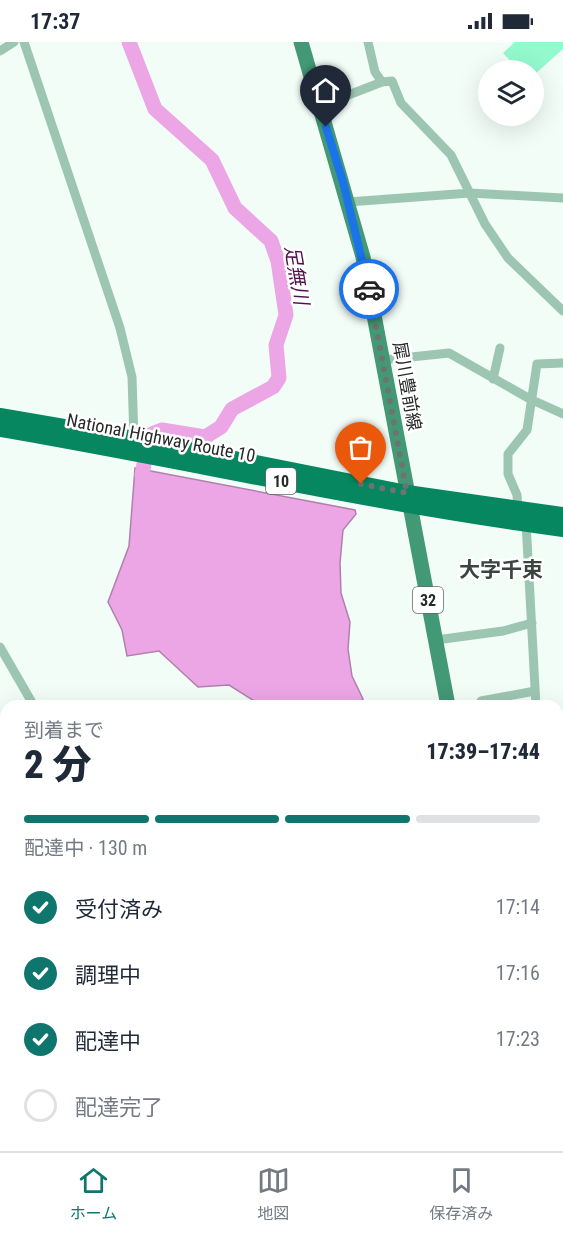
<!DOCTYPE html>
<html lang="ja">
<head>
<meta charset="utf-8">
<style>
	:root { --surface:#fff; --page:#f6f6f7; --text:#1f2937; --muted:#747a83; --line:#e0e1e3; --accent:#0f766e }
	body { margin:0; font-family:"Roboto Condensed","Noto Sans JP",sans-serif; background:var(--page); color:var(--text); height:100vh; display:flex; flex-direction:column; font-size:22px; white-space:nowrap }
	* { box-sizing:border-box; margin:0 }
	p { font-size:20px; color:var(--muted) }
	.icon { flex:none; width:33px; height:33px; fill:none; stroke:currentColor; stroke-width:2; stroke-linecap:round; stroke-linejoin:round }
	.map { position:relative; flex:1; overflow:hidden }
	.panel { position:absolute; left:0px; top:658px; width:564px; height:452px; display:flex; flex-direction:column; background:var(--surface); border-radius:18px 18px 0 0; box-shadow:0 6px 24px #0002 }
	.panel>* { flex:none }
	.buttons { position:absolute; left:478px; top:18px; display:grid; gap:12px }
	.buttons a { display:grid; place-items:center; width:66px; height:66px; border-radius:50%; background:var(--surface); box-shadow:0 6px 24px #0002; font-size:30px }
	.pin { position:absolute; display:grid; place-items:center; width:51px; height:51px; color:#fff; margin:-62px -26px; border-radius:50% 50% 50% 0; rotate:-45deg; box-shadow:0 0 6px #0007 }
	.pin .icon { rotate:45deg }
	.courier { position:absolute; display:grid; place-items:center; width:60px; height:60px; margin:-30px; border:4px solid #1a73e8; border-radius:50%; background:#fff; color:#222; box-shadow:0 2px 8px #0007 }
	.headline em { font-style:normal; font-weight:800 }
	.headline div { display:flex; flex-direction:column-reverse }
	.headline { display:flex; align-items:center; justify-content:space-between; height:102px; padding:0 24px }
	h1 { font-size:39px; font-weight:800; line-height:45px }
	.bar { display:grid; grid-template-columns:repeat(4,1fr); gap:9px 6px; align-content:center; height:72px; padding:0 24px }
	.bar i { height:8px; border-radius:4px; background:var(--line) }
	.bar .current { background:var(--accent) }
	.bar p { grid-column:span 4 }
	ol { padding:0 24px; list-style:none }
	li { display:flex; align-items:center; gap:18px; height:66px }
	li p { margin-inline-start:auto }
	li .icon { padding:6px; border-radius:50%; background:var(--accent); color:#fff; stroke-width:4 }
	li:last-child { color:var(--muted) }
	li i { width:33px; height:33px; border:3px solid var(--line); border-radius:50% }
	.status { display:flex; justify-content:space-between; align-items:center; height:42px; padding:0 30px; background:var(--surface); direction:ltr }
	.status svg { height:16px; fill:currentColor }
	.tabs { display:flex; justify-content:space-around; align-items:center; height:84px; border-top:2px solid var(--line); background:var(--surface); font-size:16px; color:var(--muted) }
	.tabs a { display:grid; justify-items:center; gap:3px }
	.tabs .current { color:var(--accent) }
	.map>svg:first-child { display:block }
</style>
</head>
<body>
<div class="status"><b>17:37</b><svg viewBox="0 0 49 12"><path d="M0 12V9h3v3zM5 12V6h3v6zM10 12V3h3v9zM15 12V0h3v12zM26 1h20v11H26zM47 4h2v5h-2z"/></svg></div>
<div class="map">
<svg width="563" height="1109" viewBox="0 0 563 1109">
	<rect width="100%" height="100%" fill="#f3fdf8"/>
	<!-- water -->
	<path fill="#eca6e6" stroke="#b080ad" stroke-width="1.5" d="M135,426L355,468L356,472L343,488L340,521L341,551L350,580L348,607L352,634L363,657L355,664H262L229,643L198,645L159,609L127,614L122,588L108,560L129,504Z"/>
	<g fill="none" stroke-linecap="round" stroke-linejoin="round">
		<!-- river -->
		<path stroke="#eca6e6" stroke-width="15" d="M129,0L155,67L212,118L235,166L271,199L278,219L286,273L276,303L279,336L273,345L232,367L221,385L205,395L162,388L152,392
			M144,422L142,433L151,443
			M423,1104L424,1109"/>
	</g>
	<!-- building -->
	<path fill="#93face" d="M515,0H563V7L534,33V28H519L503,11Z"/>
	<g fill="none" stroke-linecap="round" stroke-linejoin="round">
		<!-- path -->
		<path stroke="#aab2ae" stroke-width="1.5" stroke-dasharray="6 3" stroke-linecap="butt" d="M0,687L6,688
			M75,1104L78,1109"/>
		<!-- street -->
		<path stroke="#9dc6b2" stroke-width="9" d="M24,0L120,286L132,335L134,397
			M368,0L375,30L382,40
			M0,9L14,0
			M320,64L382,40L392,39L401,61L451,113L485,182L508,216L563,269
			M348,160L470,151L563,156
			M383,318L449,311L530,357L563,372
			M493,337L500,306
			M518,469L517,453L508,432V412L527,388L537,322L563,321
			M526,480L536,664
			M436,598L503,589L532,581
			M0,605L34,664
			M481,659L535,649
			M558,710L563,709
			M0,796L6,797
			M558,868L563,871
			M0,892L6,890
			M0,1099L6,1098
			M268,1104L270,1109
			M439,1104L441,1109"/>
		<!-- primary -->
		<path stroke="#439876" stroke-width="15" d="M301,0L363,215L448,664
			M548,1104L550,1109"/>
		<!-- highway -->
		<path stroke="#078760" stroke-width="16" d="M0,374L134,397L407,451L563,473
			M0,387C188,419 374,462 563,487"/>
	</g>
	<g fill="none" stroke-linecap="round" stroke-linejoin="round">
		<!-- done -->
		<path stroke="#6d7370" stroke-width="6" stroke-dasharray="0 10.8" d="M361,442L407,451L369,247"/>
		<!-- route -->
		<path stroke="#1a73e8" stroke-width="8" d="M326,85L343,140L369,247"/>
	</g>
	<g text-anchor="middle" stroke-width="5" stroke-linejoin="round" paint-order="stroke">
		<!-- shield labels -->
		<g fill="#fff" stroke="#666968" stroke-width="1.5">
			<rect x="266" y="426" width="30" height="26" rx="4.5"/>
			<rect x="413" y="545" width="30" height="26" rx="4.5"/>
		</g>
		<g font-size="16" font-weight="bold" fill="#252927">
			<text x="281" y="445">10</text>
			<text x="428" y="564">32</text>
		</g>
		<!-- street labels -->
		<g font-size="18" fill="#252927" stroke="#fff">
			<text transform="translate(407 344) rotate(80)" y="6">犀川豊前線</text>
			<text transform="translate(161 396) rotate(11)" y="6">National Highway Route 10</text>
		</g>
		<!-- water labels -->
		<g font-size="20" font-style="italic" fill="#4d114b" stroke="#fff">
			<text transform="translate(297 233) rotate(80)" y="7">足無川</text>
		</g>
		<!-- quarter labels -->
		<g font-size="21" font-weight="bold" fill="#3c4440" stroke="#fff">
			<text x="501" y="535">大字千束</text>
		</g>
	</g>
</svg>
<div class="buttons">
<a><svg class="icon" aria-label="layers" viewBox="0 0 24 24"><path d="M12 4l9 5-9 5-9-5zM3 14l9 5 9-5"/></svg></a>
</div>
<div class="pin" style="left:361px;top:442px;background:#ea580c"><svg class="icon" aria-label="bag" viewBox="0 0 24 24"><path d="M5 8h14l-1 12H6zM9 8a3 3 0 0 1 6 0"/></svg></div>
<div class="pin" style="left:326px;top:85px;background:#1f2937"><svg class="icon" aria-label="home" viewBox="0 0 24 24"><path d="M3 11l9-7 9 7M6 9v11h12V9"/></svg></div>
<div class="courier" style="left:369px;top:247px"><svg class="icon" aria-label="car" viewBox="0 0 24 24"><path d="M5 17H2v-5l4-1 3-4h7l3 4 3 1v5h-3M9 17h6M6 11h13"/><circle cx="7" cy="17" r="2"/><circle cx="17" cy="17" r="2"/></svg></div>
<section class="panel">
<div class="headline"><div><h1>2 分</h1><p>到着まで</p></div><em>17:39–17:44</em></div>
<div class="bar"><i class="current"></i><i class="current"></i><i class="current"></i><i></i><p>配達中 · 130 m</p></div>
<ol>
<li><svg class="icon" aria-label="check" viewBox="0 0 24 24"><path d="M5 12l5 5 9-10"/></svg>受付済み<p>17:14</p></li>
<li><svg class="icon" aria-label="check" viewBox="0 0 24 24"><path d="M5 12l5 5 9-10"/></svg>調理中<p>17:16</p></li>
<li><svg class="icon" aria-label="check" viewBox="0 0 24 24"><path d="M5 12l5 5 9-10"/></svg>配達中<p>17:23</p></li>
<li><i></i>配達完了</li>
</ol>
</section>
</div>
<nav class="tabs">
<a class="current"><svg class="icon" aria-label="home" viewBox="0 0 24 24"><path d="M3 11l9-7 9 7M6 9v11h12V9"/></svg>ホーム</a>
<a><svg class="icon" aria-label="map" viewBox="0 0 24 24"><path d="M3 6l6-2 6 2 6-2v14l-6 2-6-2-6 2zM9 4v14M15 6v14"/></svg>地図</a>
<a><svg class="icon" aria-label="saved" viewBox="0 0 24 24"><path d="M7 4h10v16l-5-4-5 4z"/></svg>保存済み</a>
</nav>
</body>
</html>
